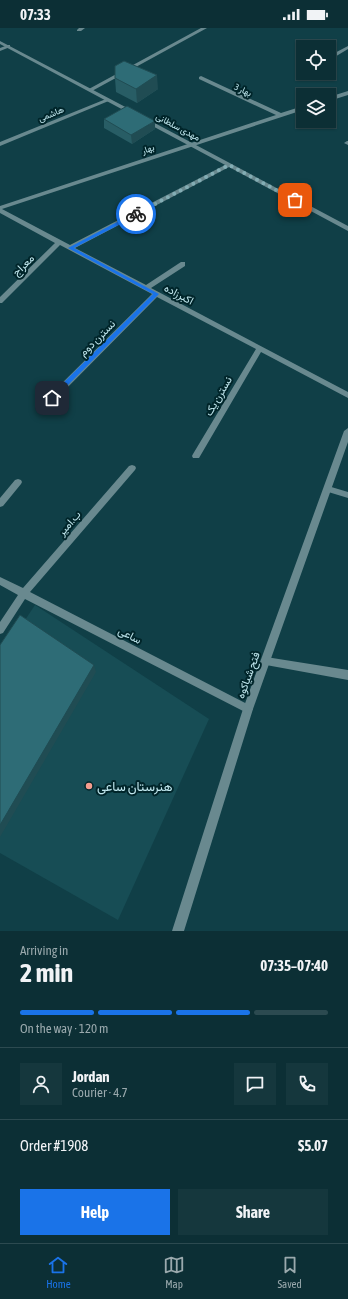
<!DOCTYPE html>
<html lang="en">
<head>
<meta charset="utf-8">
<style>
	:root { --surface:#0c2f35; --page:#15373d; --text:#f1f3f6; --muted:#9aa9ad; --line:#2c4a50; --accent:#1a73e8 }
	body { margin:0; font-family:"Asap Condensed",Vazirmatn,sans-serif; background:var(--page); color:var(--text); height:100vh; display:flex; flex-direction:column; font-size:15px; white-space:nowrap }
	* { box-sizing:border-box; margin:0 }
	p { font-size:13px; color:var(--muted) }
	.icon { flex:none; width:22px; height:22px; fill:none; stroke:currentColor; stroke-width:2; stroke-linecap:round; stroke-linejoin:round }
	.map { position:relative; height:903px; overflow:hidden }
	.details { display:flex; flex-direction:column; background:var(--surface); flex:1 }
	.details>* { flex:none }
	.controls { position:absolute; left:296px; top:12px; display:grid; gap:8px }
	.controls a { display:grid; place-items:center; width:40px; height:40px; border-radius:0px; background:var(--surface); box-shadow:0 1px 3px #0004,0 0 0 1px var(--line); font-size:20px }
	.pin { position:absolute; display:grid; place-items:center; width:34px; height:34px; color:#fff; margin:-17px; border-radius:8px; box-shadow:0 2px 6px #0006 }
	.courier { position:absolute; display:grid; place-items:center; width:40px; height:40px; margin:-20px; border:3px solid #1a73e8; border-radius:50%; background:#fff; color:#222; box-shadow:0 1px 5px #0007 }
	.head em { font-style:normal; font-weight:700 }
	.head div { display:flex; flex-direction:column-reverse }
	.head { display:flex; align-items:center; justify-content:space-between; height:68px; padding:0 20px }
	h1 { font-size:26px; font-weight:700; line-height:30px }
	.bar { display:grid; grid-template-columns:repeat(4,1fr); gap:6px 4px; align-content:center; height:48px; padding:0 20px }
	.bar i { height:5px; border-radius:3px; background:var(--line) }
	.bar .active { background:var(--accent) }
	.bar p { grid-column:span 4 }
	.line { display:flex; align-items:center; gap:10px; padding:0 20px; border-top:1px solid var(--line) }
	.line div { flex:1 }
	.round { display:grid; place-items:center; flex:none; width:42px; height:42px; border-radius:0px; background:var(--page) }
	.action { display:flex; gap:8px; margin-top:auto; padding:8px 20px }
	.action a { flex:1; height:46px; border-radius:0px; background:var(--accent); color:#fff; font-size:16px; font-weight:700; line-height:46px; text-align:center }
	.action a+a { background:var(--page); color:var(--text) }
	.status { display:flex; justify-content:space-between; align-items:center; height:28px; padding:0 20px; background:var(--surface); direction:ltr }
	.status svg { height:11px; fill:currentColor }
	.menu { display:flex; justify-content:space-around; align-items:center; height:56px; border-top:1px solid var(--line); background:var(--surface); font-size:11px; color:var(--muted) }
	.menu a { display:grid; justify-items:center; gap:2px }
	.menu .active { color:var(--accent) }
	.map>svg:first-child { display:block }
</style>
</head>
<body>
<div class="status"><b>07:33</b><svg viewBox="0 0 49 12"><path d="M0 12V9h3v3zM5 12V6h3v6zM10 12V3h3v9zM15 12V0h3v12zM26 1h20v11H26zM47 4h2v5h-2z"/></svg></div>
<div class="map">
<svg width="348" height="903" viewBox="0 0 348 903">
	<rect width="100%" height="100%" fill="#103f47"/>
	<!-- built -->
	<path fill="#174d55" d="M35,577L209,691L118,892L0,825V630Z"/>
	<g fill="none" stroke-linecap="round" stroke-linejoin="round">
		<!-- minor -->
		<path fill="#69898f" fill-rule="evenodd" d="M79,0H85L81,3H77V2Z
			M201,0H207L92,63L87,62Z
			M8,17H10V19L0,23V20Z
			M348,18V21L333,30H329V28Z
			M201,48L281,85L303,78V82L2,181L70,217L227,136H231V138L75,220L146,257L181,234H185V238L151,260L348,364V370L261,324L199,430H193L192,428L193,426L256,321L157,269L55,372H49L48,370L49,368L152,266L60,217L2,275H0V269L55,215L0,185V178L276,87L199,51V49Z
			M348,63V67L329,73V69Z
			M106,71L111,72L0,118V114Z
			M347,113H348V117L344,115Z
			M132,437L135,438L136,440L135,442L30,564L251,678L253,681L251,684L248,686L245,684L25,571L3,605L0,606V594L18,567L0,557V549L23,560L129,438Z
			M18,451L21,452L22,454L21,456L3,478L0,479V470L15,452Z
			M328,458L348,464V470L325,463L324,461L325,459Z
			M266,629L348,642V652L266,637L263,636L261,633L263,630Z"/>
		<!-- tertiary -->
		<path fill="#69898f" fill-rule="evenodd" d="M0,13L133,83L134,84L129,85L0,16Z
			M145,92H149L348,198V203L145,94Z
			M348,400V414L253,681L184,903H172L243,681L344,403Z"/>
	</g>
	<!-- wall -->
	<path fill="#285d65" d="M115,50L158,61L137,75L116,64Z
		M104,91L155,101L132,116L104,100Z"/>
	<!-- shaded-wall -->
	<path fill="#204c53" d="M157,47L158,61L137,75L136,61Z
		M155,93V101L132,116L131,107Z
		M94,637L96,644L0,809V797Z"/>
	<!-- building -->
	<path fill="#2e6c76" stroke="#204c53" d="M124,33L157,47L136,61L115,50V38Z
		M127,78L155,93L131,107L104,91Z
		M20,587L94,637L0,797V617Z"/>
	<!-- route -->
	<path fill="#1a73e8" d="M136,184L138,185V187L74,220L159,266L54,371H50V368L153,266L68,220Z"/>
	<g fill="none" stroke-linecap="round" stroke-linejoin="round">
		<!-- done -->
		<path stroke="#83adb4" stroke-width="4" stroke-dasharray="0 7.2" d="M136,186L229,137L295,172"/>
	</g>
	<!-- markers -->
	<circle fill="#f59d8e" stroke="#00252a" stroke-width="1.5" cx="89" cy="758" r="4"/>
	<g text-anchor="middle" stroke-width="4" stroke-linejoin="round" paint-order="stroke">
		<!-- far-street labels -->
		<g font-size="9" fill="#c1e8ef" stroke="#00252a">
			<text transform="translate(243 62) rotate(25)" y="3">بهار 3</text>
			<text transform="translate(51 86) rotate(-22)" y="3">هاشمی</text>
			<text transform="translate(178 99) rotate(28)" y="3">مهدی سلطانی</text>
			<text transform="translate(148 121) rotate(-19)" y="3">بهار</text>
		</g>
		<!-- street labels -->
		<g font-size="11" fill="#c1e8ef" stroke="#00252a">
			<text transform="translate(23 237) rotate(-45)" y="4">معراج</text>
			<text transform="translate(179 266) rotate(28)" y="4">اکبرزاده</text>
			<text transform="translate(97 310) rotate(-45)" y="4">نسترن دوم</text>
			<text transform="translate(218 368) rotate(-60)" y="4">نسترن یک</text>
			<text transform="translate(69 495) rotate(-49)" y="4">ب.امیر</text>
			<text transform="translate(130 607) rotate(27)" y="4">ساعی</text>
			<text transform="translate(248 647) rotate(-70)" y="4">فتح شیاکوه</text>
		</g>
		<!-- near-poi labels -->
		<g font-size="13" fill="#c1e8ef" stroke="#00252a" text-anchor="start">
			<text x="97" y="763">هنرستان ساعی</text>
		</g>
	</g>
</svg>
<div class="controls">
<a><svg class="icon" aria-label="locate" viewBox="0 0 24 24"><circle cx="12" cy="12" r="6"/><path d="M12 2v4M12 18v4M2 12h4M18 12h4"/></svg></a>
<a><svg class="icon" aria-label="layers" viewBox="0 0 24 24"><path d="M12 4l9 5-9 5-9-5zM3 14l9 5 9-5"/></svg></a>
</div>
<div class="pin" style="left:295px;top:172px;background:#ea580c"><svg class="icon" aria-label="bag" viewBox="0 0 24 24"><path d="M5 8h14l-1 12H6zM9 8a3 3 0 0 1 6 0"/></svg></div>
<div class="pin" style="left:52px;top:370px;background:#1f2937"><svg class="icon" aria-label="home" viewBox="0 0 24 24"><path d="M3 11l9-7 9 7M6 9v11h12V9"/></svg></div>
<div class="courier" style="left:136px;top:186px"><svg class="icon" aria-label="bike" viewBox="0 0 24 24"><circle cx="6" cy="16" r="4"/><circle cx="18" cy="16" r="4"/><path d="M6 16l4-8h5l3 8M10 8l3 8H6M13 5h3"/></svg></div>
</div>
<section class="details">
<div class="head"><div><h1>2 min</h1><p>Arriving in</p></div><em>07:35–07:40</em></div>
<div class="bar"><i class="active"></i><i class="active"></i><i class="active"></i><i></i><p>On the way · 120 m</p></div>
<div class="line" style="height:72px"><a class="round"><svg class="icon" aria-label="person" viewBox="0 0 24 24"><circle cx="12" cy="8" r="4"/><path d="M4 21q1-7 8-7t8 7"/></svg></a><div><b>Jordan</b><p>Courier · 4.7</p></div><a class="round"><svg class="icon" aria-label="chat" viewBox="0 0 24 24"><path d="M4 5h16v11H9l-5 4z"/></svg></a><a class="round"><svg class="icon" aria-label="phone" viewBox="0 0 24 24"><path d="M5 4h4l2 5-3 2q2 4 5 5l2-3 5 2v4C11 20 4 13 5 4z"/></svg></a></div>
<div class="line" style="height:52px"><div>Order #1908</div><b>$5.07</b></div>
<div class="action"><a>Help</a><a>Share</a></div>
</section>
<nav class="menu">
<a class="active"><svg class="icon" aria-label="home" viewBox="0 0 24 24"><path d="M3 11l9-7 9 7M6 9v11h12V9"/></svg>Home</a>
<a><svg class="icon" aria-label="map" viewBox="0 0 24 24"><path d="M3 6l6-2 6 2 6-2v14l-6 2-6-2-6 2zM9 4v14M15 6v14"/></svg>Map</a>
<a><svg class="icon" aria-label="saved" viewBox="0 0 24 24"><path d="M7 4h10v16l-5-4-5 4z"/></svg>Saved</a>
</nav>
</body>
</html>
